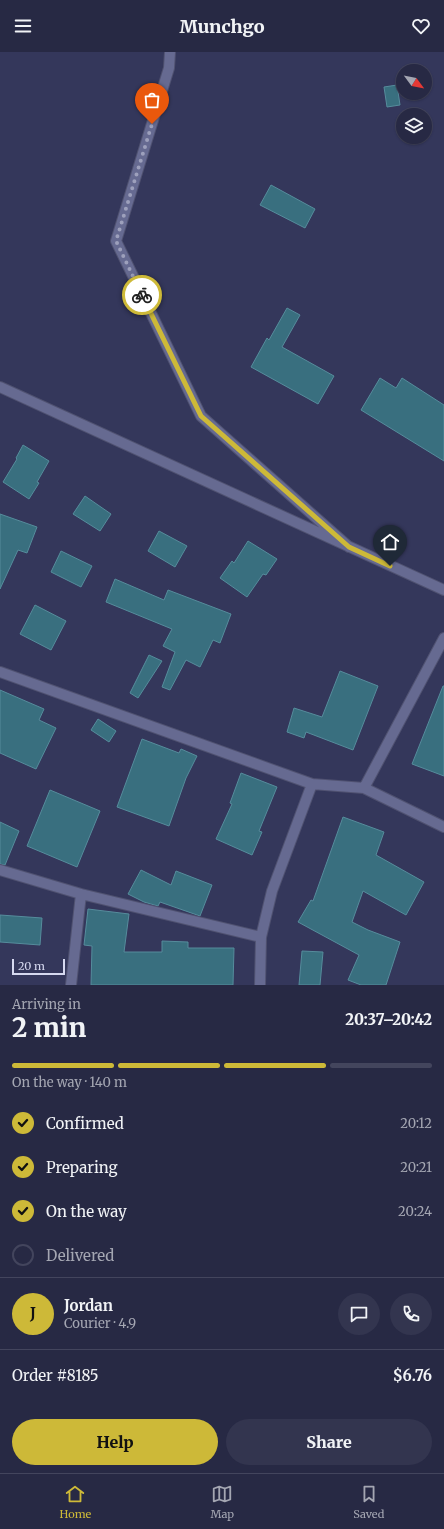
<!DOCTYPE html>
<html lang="en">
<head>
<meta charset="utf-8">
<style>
	:root { --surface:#272944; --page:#33354f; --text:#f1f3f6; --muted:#a4a6b2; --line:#43455d; --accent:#cdb938 }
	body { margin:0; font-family:Merriweather,serif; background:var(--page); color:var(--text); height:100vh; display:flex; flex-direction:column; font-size:15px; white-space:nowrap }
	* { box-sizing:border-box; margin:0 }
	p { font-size:13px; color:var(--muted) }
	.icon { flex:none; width:22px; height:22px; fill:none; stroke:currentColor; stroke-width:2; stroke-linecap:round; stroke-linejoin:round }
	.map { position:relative; height:933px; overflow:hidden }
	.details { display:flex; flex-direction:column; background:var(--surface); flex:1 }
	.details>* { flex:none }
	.needle { width:26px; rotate:122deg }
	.fabs { position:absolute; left:396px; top:12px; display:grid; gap:8px }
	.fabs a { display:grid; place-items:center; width:36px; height:36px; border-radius:50%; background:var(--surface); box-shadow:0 1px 3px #0004,0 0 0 1px var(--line); font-size:20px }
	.scale { position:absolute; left:12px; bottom:10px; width:53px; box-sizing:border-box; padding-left:4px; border:2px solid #d6d9f0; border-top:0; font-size:11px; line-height:14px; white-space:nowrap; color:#d6d9f0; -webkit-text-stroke:3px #34375b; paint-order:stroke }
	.pin { position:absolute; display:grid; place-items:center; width:34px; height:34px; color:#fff; margin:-41px -17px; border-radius:50% 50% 50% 0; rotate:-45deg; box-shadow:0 0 4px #0007 }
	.pin .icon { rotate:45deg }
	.courier { position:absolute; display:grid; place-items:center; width:40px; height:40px; margin:-20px; border:3px solid #cdb938; border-radius:50%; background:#fff; color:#222; box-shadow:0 1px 5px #0007 }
	.summary em { font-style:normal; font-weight:800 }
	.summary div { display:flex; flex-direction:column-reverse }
	.summary { display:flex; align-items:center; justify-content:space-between; height:68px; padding:0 12px }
	h1 { font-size:26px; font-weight:800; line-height:30px }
	.bar { display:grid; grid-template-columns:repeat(4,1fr); gap:6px 4px; align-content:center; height:48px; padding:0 12px }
	.bar i { height:5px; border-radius:3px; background:var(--line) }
	.bar .active { background:var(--accent) }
	.bar p { grid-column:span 4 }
	.line { display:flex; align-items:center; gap:10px; padding:0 12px; border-top:1px solid var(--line) }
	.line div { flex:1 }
	.round { display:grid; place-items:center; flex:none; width:42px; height:42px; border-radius:21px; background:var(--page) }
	ol { padding:0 12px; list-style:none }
	li { display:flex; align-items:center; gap:12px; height:44px }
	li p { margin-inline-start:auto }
	li .icon { padding:4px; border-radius:50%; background:var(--accent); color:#111; stroke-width:4 }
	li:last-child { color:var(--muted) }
	li i { width:22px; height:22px; border:2px solid var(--line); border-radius:50% }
	.action { display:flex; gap:8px; margin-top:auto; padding:8px 12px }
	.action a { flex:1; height:46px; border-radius:24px; background:var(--accent); color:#111; font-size:16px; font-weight:800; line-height:46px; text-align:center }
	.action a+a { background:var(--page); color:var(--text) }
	header { display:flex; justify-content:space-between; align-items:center; height:52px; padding:0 12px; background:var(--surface); font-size:18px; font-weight:800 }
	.dock { display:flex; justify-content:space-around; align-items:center; height:56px; border-top:1px solid var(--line); background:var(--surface); font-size:11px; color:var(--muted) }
	.dock a { display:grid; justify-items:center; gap:2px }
	.dock .active { color:var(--accent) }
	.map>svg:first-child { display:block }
</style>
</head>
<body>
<header><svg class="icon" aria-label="menu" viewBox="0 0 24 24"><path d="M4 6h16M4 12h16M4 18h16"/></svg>Munchgo<svg class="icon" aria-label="heart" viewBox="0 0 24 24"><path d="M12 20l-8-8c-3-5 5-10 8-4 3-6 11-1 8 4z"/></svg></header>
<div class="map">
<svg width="444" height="933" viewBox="0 0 444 933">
	<rect width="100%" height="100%" fill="#34375b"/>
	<!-- building -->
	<path fill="#396f7f" stroke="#568c9c" d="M397,33L400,53L387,55L384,35Z
		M271,133L315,157L305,176L260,153Z
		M287,256L300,263L282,295L334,324L318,352L251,315L267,286L269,288Z
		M380,326L396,336L402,326L444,353V409L361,358Z
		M23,393L49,409L37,430L39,431L29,447L3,430L17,407L16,406Z
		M85,444L111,462L100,479L73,462Z
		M0,462L37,475L27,501L18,498L0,537Z
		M159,479L187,494L175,515L148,499Z
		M248,489L277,507L266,523L263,522L247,545L220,526L232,509L234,511Z
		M61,499L92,514L81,535L51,520Z
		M115,527L164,548L168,538L231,562L220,591L213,588L200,615L186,608L170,638L162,635L175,600L163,594L172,577L106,550Z
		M35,553L66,569L51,598L20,582Z
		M149,603L162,609L138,646L130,641Z
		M340,619L378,634L353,698L306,680L304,686L287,680L294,656L322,665Z
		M443,634H444V724L412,712Z
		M0,638L44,657L39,668L56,676L36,717L0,701Z
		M98,667L116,679L109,690L91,678Z
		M142,687L179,701L181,697L197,704L186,726L169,774L117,755Z
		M241,721L277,735L259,779L262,780L252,803L216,787L232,752L230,751Z
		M50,738L100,759L77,815L27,794Z
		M343,765L384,780L376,803L424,830L406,863L363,839L352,870L368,878L400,890L386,933H361L348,928L359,903L298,870L311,848L313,849Z
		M0,770L19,779L5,813L0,812Z
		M141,818L171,833L176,819L212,833L200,864L160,850L158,854L144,850L128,842Z
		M88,857L129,862L124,900H162V889L188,890V896H234L233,933H91L92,894L84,893Z
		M0,863L42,866L40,893L0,890Z
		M302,899L323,900L320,933H299Z"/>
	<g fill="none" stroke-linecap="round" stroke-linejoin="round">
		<defs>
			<path id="minor" d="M170,0L169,16L116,189L201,364L349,495
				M0,335L444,538
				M0,620L312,732L364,736L444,775
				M364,736L444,586
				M0,818L81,842L261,885
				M71,933L81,842
				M260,933L261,885L272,839L312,732"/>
		</defs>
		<!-- minor casing -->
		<use href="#minor" stroke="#505271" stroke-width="12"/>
		<!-- minor -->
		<use href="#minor" stroke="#666a91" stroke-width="10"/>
	</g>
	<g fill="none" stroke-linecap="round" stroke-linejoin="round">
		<!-- done -->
		<path stroke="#9da0bc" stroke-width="4" stroke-dasharray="0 7.2" d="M142,243L116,189L152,72"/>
		<!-- route -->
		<path stroke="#cdb938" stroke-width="5" d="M142,243L201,364L349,495L390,514"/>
	</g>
</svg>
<div class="fabs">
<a><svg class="needle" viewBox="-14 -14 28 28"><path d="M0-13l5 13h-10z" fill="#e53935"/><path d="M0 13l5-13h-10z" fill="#a4a6b2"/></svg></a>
<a><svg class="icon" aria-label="layers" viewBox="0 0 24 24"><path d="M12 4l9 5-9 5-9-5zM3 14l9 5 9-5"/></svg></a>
</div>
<div class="scale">20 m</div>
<div class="pin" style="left:152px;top:72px;background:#ea580c"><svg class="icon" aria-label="bag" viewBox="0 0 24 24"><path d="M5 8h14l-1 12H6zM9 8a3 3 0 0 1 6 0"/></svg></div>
<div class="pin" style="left:390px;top:514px;background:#1f2937"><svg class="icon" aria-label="home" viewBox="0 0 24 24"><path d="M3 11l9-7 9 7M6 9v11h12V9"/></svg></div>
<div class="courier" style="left:142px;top:243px"><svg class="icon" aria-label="bike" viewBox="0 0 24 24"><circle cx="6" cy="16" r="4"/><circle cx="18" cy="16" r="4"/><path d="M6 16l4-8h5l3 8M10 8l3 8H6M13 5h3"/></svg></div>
</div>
<section class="details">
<div class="summary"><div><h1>2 min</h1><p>Arriving in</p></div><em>20:37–20:42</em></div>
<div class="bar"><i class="active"></i><i class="active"></i><i class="active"></i><i></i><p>On the way · 140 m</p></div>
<ol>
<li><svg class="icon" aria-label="check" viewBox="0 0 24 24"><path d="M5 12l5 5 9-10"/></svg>Confirmed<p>20:12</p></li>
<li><svg class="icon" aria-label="check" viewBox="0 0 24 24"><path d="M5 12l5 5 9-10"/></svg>Preparing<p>20:21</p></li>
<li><svg class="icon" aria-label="check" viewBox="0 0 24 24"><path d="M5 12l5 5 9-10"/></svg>On the way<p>20:24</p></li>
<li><i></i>Delivered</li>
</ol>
<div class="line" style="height:72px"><b class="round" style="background:var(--accent);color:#111">J</b><div><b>Jordan</b><p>Courier · 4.9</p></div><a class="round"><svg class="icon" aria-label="chat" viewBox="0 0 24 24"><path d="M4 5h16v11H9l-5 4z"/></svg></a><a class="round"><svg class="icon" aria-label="phone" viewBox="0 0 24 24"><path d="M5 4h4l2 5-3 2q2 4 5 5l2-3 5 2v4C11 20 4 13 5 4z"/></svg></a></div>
<div class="line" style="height:52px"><div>Order #8185</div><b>$6.76</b></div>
<div class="action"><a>Help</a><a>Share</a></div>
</section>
<nav class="dock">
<a class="active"><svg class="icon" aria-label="home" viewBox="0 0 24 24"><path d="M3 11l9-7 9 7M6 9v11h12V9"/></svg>Home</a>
<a><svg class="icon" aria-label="map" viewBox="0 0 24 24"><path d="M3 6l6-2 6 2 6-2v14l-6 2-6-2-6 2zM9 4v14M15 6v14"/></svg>Map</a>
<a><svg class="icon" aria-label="saved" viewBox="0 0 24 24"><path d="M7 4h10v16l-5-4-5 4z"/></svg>Saved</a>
</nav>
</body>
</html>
